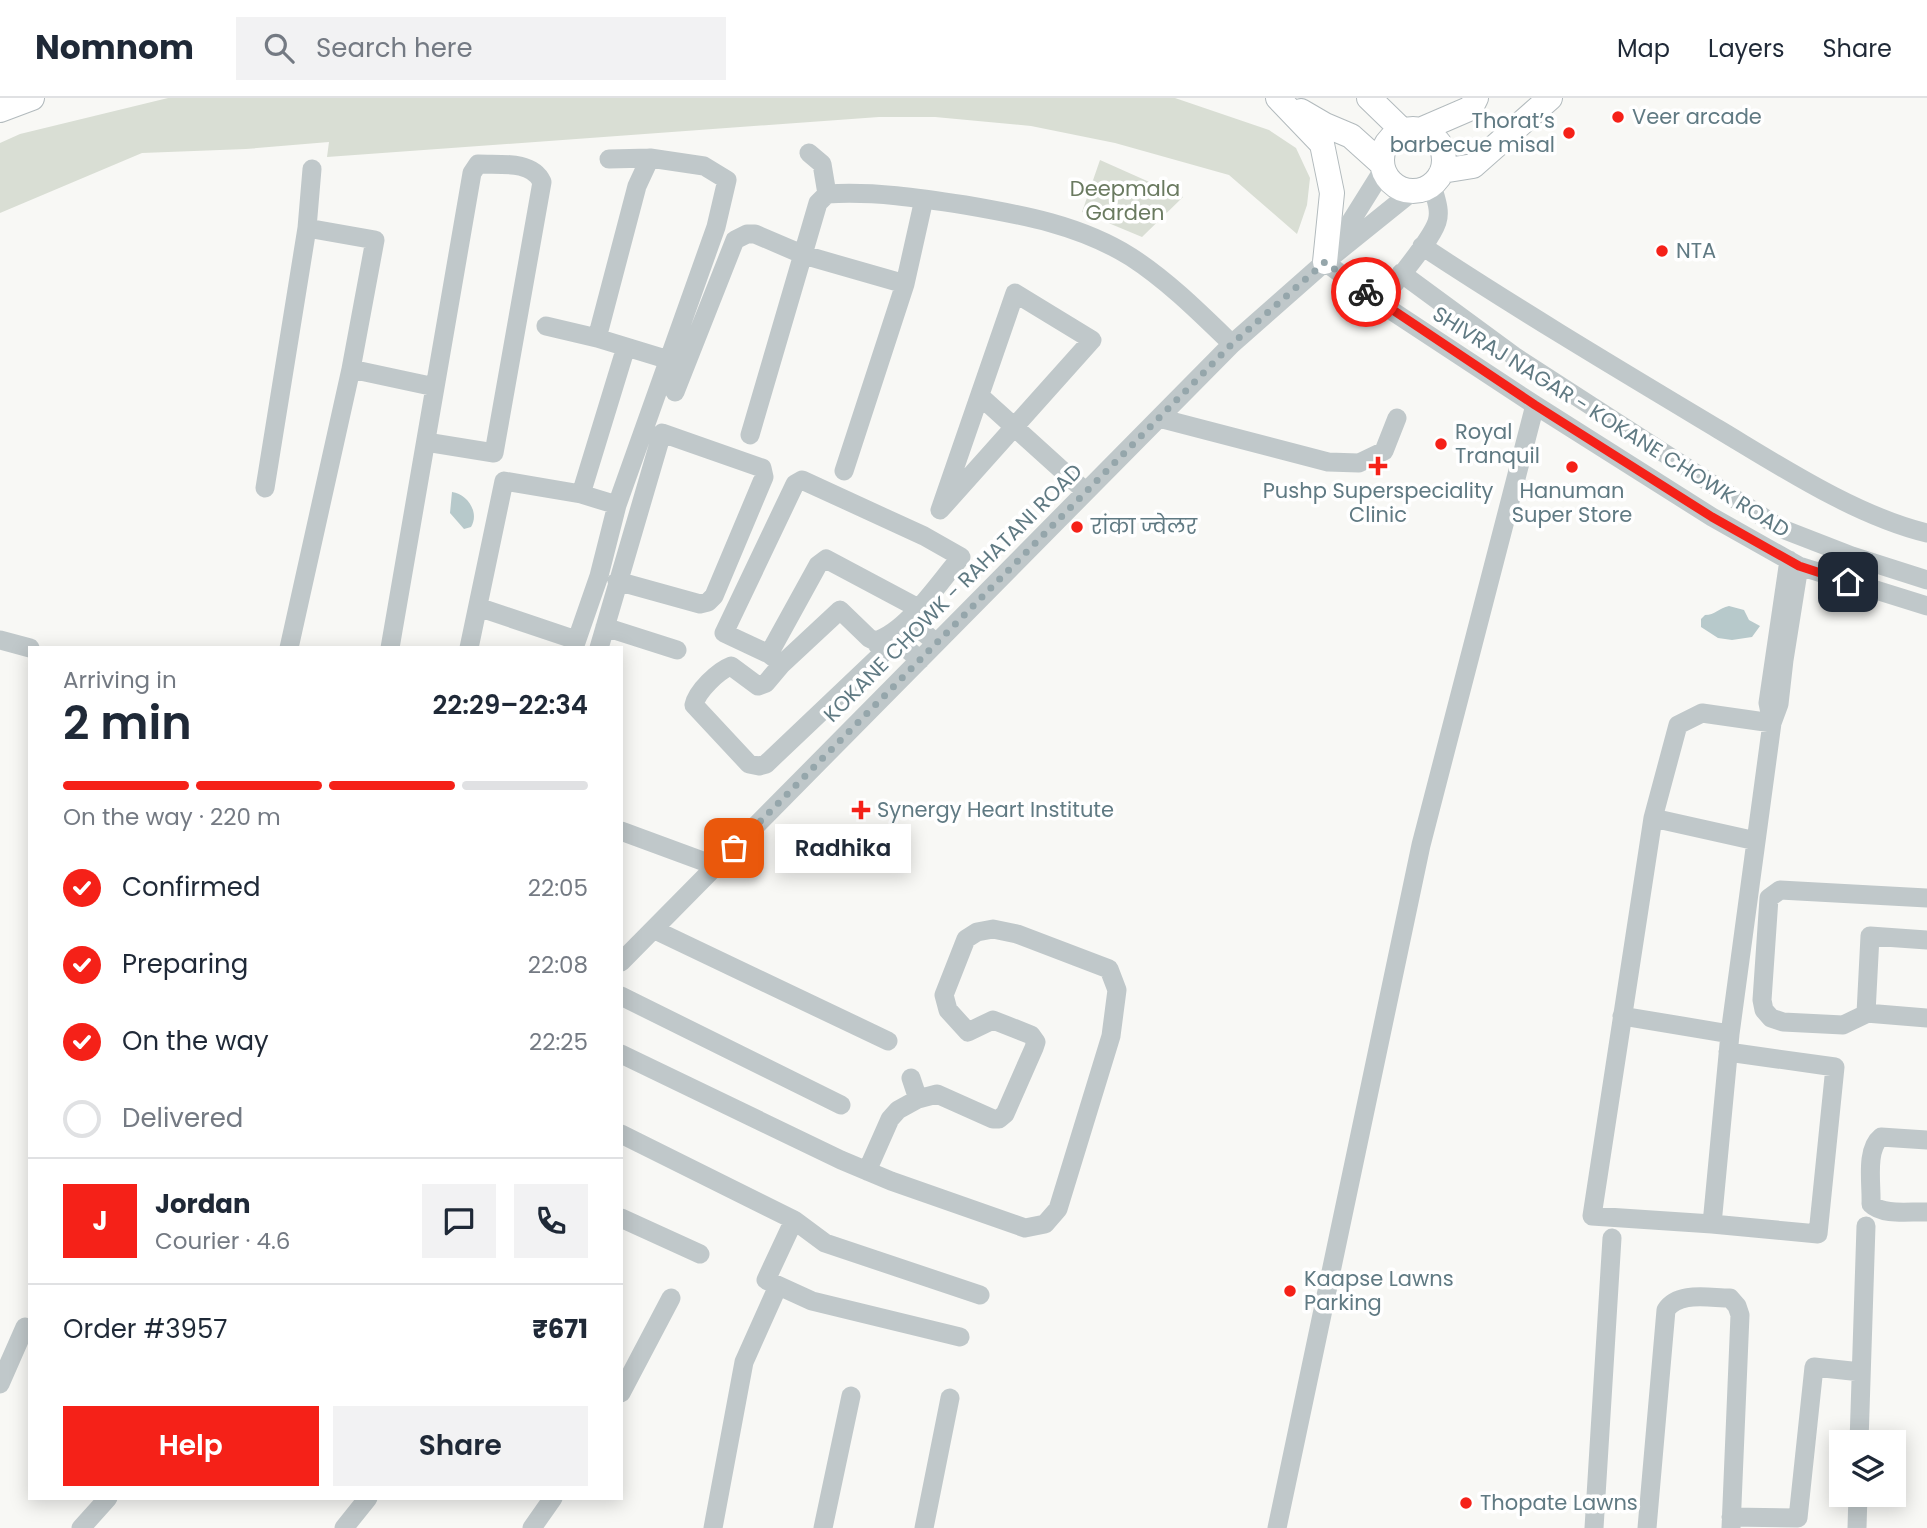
<!DOCTYPE html>
<html lang="en">
<head>
<meta charset="utf-8">
<style>
	:root { --surface:#fff; --page:#f2f2f3; --text:#1f2937; --muted:#747a83; --line:#e0e1e3; --accent:#f52118 }
	body { margin:0; font-family:Poppins,"Noto Sans Devanagari",sans-serif; background:var(--page); color:var(--text); height:100vh; display:flex; flex-direction:column; font-size:26px; white-space:nowrap }
	* { box-sizing:border-box; margin:0 }
	p { font-size:23px; color:var(--muted) }
	.icon { flex:none; width:38px; height:38px; fill:none; stroke:currentColor; stroke-width:2; stroke-linecap:round; stroke-linejoin:round }
	.map { position:relative; flex:1; overflow:hidden }
	.details { position:absolute; left:28px; top:548px; width:595px; height:854px; display:flex; flex-direction:column; background:var(--surface); border-radius:0px; box-shadow:0 4px 18px #0003 }
	.details>* { flex:none }
	.fabs { position:absolute; left:1829px; top:1332px; display:grid; gap:14px }
	.fabs a { display:grid; place-items:center; width:77px; height:77px; border-radius:0px; background:var(--surface); box-shadow:0 4px 18px #0003; font-size:35px }
	.pin { position:absolute; display:grid; place-items:center; width:60px; height:60px; color:#fff; margin:-30px; border-radius:14px; box-shadow:0 4px 10px #0006 }
	.courier { position:absolute; display:grid; place-items:center; width:70px; height:70px; margin:-35px; border:5px solid #f52118; border-radius:50%; background:#fff; color:#222; box-shadow:0 2px 9px #0007 }
	.bubble { position:absolute; height:49px; border-radius:0px; background:var(--surface); box-shadow:0 4px 18px #0003; font-size:23px; font-weight:600; line-height:49px; text-align:center }
	.overview em { font-style:normal; font-weight:600 }
	.overview div { display:flex; flex-direction:column-reverse }
	.overview { display:flex; align-items:center; justify-content:space-between; height:119px; padding:0 35px }
	h1 { font-size:46px; font-weight:600; line-height:52px }
	.bar { display:grid; grid-template-columns:repeat(4,1fr); gap:10px 7px; align-content:center; height:84px; padding:0 35px }
	.bar i { height:9px; border-radius:5px; background:var(--line) }
	.bar .on { background:var(--accent) }
	.bar p { grid-column:span 4 }
	.line { display:flex; align-items:center; gap:18px; padding:0 35px; border-top:2px solid var(--line) }
	.line div { flex:1 }
	.round { display:grid; place-items:center; flex:none; width:74px; height:74px; border-radius:0px; background:var(--page) }
	ol { padding:0 35px; list-style:none }
	li { display:flex; align-items:center; gap:21px; height:77px }
	li p { margin-inline-start:auto }
	li .icon { padding:7px; border-radius:50%; background:var(--accent); color:#fff; stroke-width:4 }
	li:last-child { color:var(--muted) }
	li i { width:38px; height:38px; border:4px solid var(--line); border-radius:50% }
	.button { display:flex; gap:14px; margin-top:auto; padding:14px 35px }
	.button a { flex:1; height:80px; border-radius:0px; background:var(--accent); color:#fff; font-size:28px; font-weight:600; line-height:80px; text-align:center }
	.button a+a { background:var(--page); color:var(--text) }
	header { display:flex; align-items:center; gap:42px; box-sizing:border-box; height:98px; padding:0 35px; background:var(--surface); border-bottom:2px solid var(--line) }
	header strong { font-size:33px }
	nav { display:flex; gap:38px; margin-inline-start:auto; font-size:24px }
	.search { width:490px; height:63px; background:var(--page); display:flex; align-items:center; gap:18px; box-sizing:border-box; padding:0 24px; border-radius:0px; color:var(--muted); font-size:26px }
	.map>svg:first-child { display:block }
</style>
</head>
<body>
<header>
<strong>Nomnom</strong>
<div class="search"><svg class="icon" aria-label="search" viewBox="0 0 24 24"><circle cx="10" cy="10" r="6"/><path d="M15 15l6 6"/></svg>Search here</div>
<nav><a>Map</a><a>Layers</a><a>Share</a></nav>
</header>
<div class="map">
<svg width="1927" height="1430" viewBox="0 0 1927 1430">
	<rect width="100%" height="100%" fill="#f8f8f5"/>
	<!-- green -->
	<path fill="#d9ded4" d="M168,0H1175L1269,32L1296,50L1310,80L1307,107L1297,136L1229,77L1115,45L1031,28L935,19H879L327,59L329,44L246,51L142,55L0,115V45L20,36Z
		M1100,62L1183,99L1142,139L1082,114Z"/>
	<!-- water -->
	<path fill="#b7c9cb" d="M452,394C467,396 480,414 471,429L464,431L450,415Z
		M1729,508L1744,512L1749,522L1760,528L1752,539L1732,542L1718,540L1701,529V521L1705,517C1715,517 1719,510 1729,508Z"/>
	<g fill="none" stroke-linecap="round" stroke-linejoin="round">
		<defs>
			<path id="major" d="M1278,0L1322,46L1332,95L1325,164
				M1369,0L1403,33
				M0,12L32,0
				M1301,13L1325,27L1351,38L1381,65
				M1382 62a31 31 0 1 1 62 0a31 31 0 1 1-62 0Z
				M1420,32L1471,10L1476,0
				M1442,73L1473,68L1550,0"/>
		</defs>
		<!-- major casing -->
		<use href="#major" stroke="#b2babd" stroke-width="26"/>
		<!-- minor -->
		<path stroke="#c0c8ca" stroke-width="19" d="M809,55L822,66L827,96
			M609,61L650,60
			M312,71L307,130L375,142L351,271
			M1422,148C1519,212 1618,271 1718,331C1780,368 1856,418 1927,435
			M1333,152L1383,72
			M1325,164L1380,205L1535,307L1712,419L1799,468L1927,508
			M1401,175L1514,258L1780,430L1852,458L1927,482
			M1015,195L1092,242L940,412Z
			M1380,205C1394,184 1430,145 1437,124C1441,112 1435,99 1432,87
			M546,228L597,240
			M675,294L735,142L747,136H755L804,157L905,186
			M980,298L1085,393
			M1159,320L1328,364L1359,365L1384,353L1397,320
			M750,337L818,105L827,96C873,93 920,100 965,107C1023,117 1080,127 1131,159C1168,183 1200,215 1232,246
			M844,373L905,186L924,101
			M265,390L307,130
			M581,396L626,249
			M1789,462L1768,605L1772,625L1779,606L1784,562L1799,468
			M478,509L576,542
			M902,528L906,550L920,562
			M902,528L922,533L936,545
			M605,529L677,552
			M0,542L30,550
			M289,550L351,271L435,289
			M390,550L472,75L478,66C499,67 532,62 542,84L494,355L426,344
			M469,550L504,383L581,396L617,407
			M574,550L599,478L617,407L716,129L727,82L704,68L650,60L637,88L597,240L669,262
			M599,550L662,335L762,370L764,379L714,498L708,504L700,506L617,483
			M769,556L818,467L826,461L918,510
			M782,566L769,556L724,535L795,386L802,382L924,438L961,459C939,484 907,534 875,543L869,540L840,512L782,566L766,585L758,588L731,568C718,573 697,593 694,607L749,666L759,668L766,666L883,555L875,543
			M1702,615L1772,625L1730,936L1712,1126L1592,1118L1653,720L1678,627Z
			M1653,720L1756,743
			M621,733L716,768
			M655,832L888,943
			M1927,842L1870,838L1866,915L1927,920
			M621,864L1232,246L1325,164L1413,93
			M621,898L841,1007
			M1868,915L1843,927L1783,924L1771,920L1764,912L1762,902L1769,800L1780,792L1927,800
			M1622,918L1730,936
			M621,956L841,1062L891,1083L1025,1130L1045,1126L1058,1111L1111,938L1117,892L1109,871L1017,836L993,831L977,834L966,841L944,897L948,912L968,934L993,922L1031,937L1036,944L1034,950L1005,1016L999,1021H993L937,996L918,1001L898,1012L890,1021L867,1073
			M911,980L918,1001
			M621,1036L794,1122L825,1145L980,1197
			M1927,1042L1881,1039C1865,1052 1872,1087 1871,1106C1883,1118 1911,1113 1927,1114
			M621,1120L700,1156
			M794,1122L766,1182L812,1203L960,1239
			M1712,1126L1818,1136L1835,969L1728,954
			M0,1286L25,1229
			M621,1295L671,1200
			M1859,1344L1866,1128
			M1731,1419L1798,1420L1814,1269L1861,1274
			M81,1430L108,1400
			M344,1430L368,1400
			M532,1430L553,1400
			M713,1430L744,1264L778,1188
			M823,1430L851,1298
			M924,1430L950,1300
			M1277,1430L1421,747L1535,307
			M1594,1430L1612,1140
			M1647,1430L1666,1212C1678,1193 1709,1200 1730,1200L1737,1208L1740,1217L1731,1430
			M1857,1430L1858,1396"/>
		<!-- major -->
		<use href="#major" stroke="#fff" stroke-width="24"/>
	</g>
	<g fill="none" stroke-linecap="round" stroke-linejoin="round">
		<!-- done -->
		<path stroke="#95a6ab" stroke-width="7" stroke-dasharray="0 12.6" d="M734,750L1232,246L1325,164L1366,194"/>
		<!-- route -->
		<path stroke="#f52118" stroke-width="9" d="M1366,194L1535,307L1712,419L1799,468L1848,484"/>
	</g>
	<!-- markers -->
	<g fill="#f52118" stroke="#fff" stroke-width="2.5">
		<circle cx="1618" cy="19" r="7"/>
		<circle cx="1569" cy="35" r="7"/>
		<circle cx="1662" cy="153" r="7"/>
		<circle cx="1441" cy="346" r="7"/>
		<path d="M1374.5 357.5h7v7h7v7h-7v7h-7v-7h-7v-7h7z"/>
		<circle cx="1572" cy="369" r="7"/>
		<circle cx="1077" cy="429" r="7"/>
		<path d="M857.5 701.5h7v7h7v7h-7v7h-7v-7h-7v-7h7z"/>
		<circle cx="1290" cy="1193" r="7"/>
		<circle cx="1466" cy="1405" r="7"/>
	</g>
	<g text-anchor="middle" stroke-width="7" stroke-linejoin="round" paint-order="stroke">
		<!-- poi labels -->
		<g font-size="21" fill="#607a83" stroke="#fff" text-anchor="start">
			<text x="1632" y="26">Veer arcade</text>
			<text x="1555" y="30" text-anchor="end">Thorat’s<tspan x="1555" dy="24">barbecue misal</tspan></text>
			<text x="1676" y="160">NTA</text>
			<text x="1455" y="341">Royal<tspan x="1455" dy="24">Tranquil</tspan></text>
			<text x="1378" y="400" text-anchor="middle">Pushp Superspeciality<tspan x="1378" dy="24">Clinic</tspan></text>
			<text x="1572" y="400" text-anchor="middle">Hanuman<tspan x="1572" dy="24">Super Store</tspan></text>
			<text x="1091" y="436">रांका ज्वेलर</text>
			<text x="877" y="719">Synergy Heart Institute</text>
			<text x="1304" y="1188">Kaapse Lawns<tspan x="1304" dy="24">Parking</tspan></text>
			<text x="1480" y="1412">Thopate Lawns</text>
		</g>
		<!-- park labels -->
		<g font-size="21" fill="#6a7a60" stroke="#fff">
			<text x="1125" y="98">Deepmala<tspan x="1125" dy="24">Garden</tspan></text>
		</g>
		<!-- street labels -->
		<g font-size="21" fill="#607a83" stroke="#fff">
			<text transform="translate(1611 324) rotate(32)" y="7">SHIVRAJ NAGAR - KOKANE CHOWK ROAD</text>
			<text transform="translate(953 495) rotate(-45)" y="7">KOKANE CHOWK - RAHATANI ROAD</text>
		</g>
	</g>
</svg>
<div class="fabs">
<a><svg class="icon" aria-label="layers" viewBox="0 0 24 24"><path d="M12 4l9 5-9 5-9-5zM3 14l9 5 9-5"/></svg></a>
</div>
<div class="pin" style="left:734px;top:750px;background:#ea580c"><svg class="icon" aria-label="bag" viewBox="0 0 24 24"><path d="M5 8h14l-1 12H6zM9 8a3 3 0 0 1 6 0"/></svg></div>
<div class="pin" style="left:1848px;top:484px;background:#1f2937"><svg class="icon" aria-label="home" viewBox="0 0 24 24"><path d="M3 11l9-7 9 7M6 9v11h12V9"/></svg></div>
<div class="courier" style="left:1366px;top:194px"><svg class="icon" aria-label="bike" viewBox="0 0 24 24"><circle cx="6" cy="16" r="4"/><circle cx="18" cy="16" r="4"/><path d="M6 16l4-8h5l3 8M10 8l3 8H6M13 5h3"/></svg></div>
<div class="bubble" style="left:775px;top:726px;width:136px">Radhika</div>
<section class="details">
<div class="overview"><div><h1>2 min</h1><p>Arriving in</p></div><em>22:29–22:34</em></div>
<div class="bar"><i class="on"></i><i class="on"></i><i class="on"></i><i></i><p>On the way · 220 m</p></div>
<ol>
<li><svg class="icon" aria-label="check" viewBox="0 0 24 24"><path d="M5 12l5 5 9-10"/></svg>Confirmed<p>22:05</p></li>
<li><svg class="icon" aria-label="check" viewBox="0 0 24 24"><path d="M5 12l5 5 9-10"/></svg>Preparing<p>22:08</p></li>
<li><svg class="icon" aria-label="check" viewBox="0 0 24 24"><path d="M5 12l5 5 9-10"/></svg>On the way<p>22:25</p></li>
<li><i></i>Delivered</li>
</ol>
<div class="line" style="height:126px"><b class="round" style="background:var(--accent);color:#fff">J</b><div><b>Jordan</b><p>Courier · 4.6</p></div><a class="round"><svg class="icon" aria-label="chat" viewBox="0 0 24 24"><path d="M4 5h16v11H9l-5 4z"/></svg></a><a class="round"><svg class="icon" aria-label="phone" viewBox="0 0 24 24"><path d="M5 4h4l2 5-3 2q2 4 5 5l2-3 5 2v4C11 20 4 13 5 4z"/></svg></a></div>
<div class="line" style="height:91px"><div>Order #3957</div><b>₹671</b></div>
<div class="button"><a>Help</a><a>Share</a></div>
</section>
</div>
</body>
</html>
